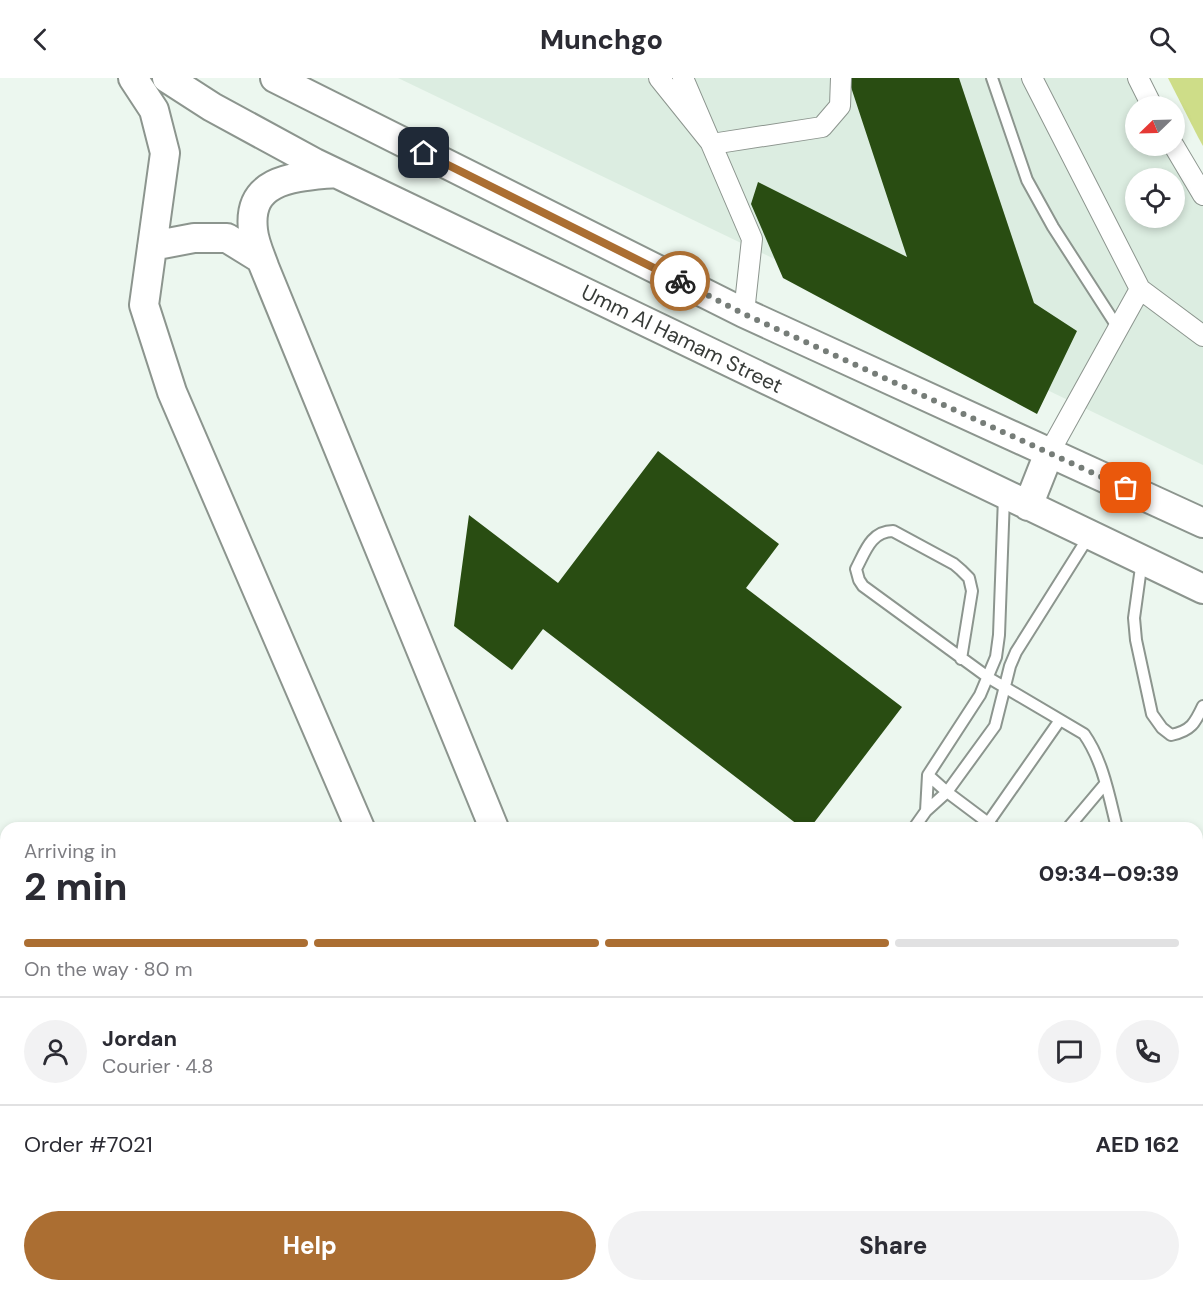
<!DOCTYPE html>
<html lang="en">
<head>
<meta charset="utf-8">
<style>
	:root { --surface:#fff; --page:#f2f2f3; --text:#2b2b33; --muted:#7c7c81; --line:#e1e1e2; --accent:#ab6e32 }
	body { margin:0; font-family:"DM Sans",sans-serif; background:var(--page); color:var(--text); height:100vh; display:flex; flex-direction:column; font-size:22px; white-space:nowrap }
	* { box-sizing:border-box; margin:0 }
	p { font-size:20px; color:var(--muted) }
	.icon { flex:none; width:33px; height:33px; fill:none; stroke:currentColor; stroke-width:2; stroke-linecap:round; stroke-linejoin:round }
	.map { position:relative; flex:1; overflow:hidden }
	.drawer { position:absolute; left:0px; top:744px; width:1203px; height:470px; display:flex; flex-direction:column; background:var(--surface); border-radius:18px 18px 0 0; box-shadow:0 3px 9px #0003 }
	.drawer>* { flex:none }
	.needle { width:39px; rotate:247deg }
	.controls { position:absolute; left:1125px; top:18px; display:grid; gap:12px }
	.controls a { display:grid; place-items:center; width:60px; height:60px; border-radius:50%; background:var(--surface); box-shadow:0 3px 9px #0003; font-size:30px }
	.pin { position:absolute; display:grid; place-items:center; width:51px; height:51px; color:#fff; margin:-26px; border-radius:12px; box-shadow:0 3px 9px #0006 }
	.courier { position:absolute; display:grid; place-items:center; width:60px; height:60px; margin:-30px; border:4px solid #ab6e32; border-radius:50%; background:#fff; color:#222; box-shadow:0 2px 8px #0007 }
	.overview em { font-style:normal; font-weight:800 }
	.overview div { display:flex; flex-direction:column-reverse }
	.overview { display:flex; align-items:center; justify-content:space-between; height:102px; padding:0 24px }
	h1 { font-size:39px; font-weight:800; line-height:45px }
	.bar { display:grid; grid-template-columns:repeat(4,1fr); gap:9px 6px; align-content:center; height:72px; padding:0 24px }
	.bar i { height:8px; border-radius:4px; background:var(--line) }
	.bar .selected { background:var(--accent) }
	.bar p { grid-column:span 4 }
	.line { display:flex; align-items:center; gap:15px; padding:0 24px; border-top:2px solid var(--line) }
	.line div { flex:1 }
	.round { display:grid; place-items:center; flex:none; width:63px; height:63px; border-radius:32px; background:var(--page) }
	.action { display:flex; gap:12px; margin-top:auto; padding:12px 24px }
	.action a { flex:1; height:69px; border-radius:36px; background:var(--accent); color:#fff; font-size:24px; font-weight:800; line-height:69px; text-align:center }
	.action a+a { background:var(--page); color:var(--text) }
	header { display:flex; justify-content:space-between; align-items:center; height:78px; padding:0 24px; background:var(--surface); font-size:27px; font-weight:800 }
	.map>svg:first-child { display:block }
</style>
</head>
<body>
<header><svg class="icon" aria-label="back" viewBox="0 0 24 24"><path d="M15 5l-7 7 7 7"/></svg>Munchgo<svg class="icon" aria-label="search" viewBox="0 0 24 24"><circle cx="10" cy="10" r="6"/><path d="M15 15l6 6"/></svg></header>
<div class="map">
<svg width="1203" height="1213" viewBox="0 0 1203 1213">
	<rect width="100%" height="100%" fill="#ecf7ef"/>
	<!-- built -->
	<path fill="#dcede1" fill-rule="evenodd" d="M398,0H1139L1156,28H1136V68H1174L1203,106V387ZM1136,100H1174V140H1136Z"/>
	<!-- green -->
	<path fill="#cedd88" d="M1168,0H1203V68L1198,59Z"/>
	<!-- building -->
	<path fill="#294d12" d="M848,0H959L1034,225L1077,253L1037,336L783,200L751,126L758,104L907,179Z
		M658,373L779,466L746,510L902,629L810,750H802L543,551L512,592L454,548L469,437L558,505Z"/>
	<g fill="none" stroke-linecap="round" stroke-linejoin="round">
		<defs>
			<path id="lane" d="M992,0L1027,102L1053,149L1118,250
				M1142,482L1134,540L1136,562L1152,636L1162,650L1171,657C1191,653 1195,645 1203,628
				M961,581L972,513L969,500L961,492L954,486L893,453C871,453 865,474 856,491L859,502L863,508L989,600L1084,656C1103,683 1109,718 1117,750
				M928,697L947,714L995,750
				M926,733L928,697L980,617L996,579L999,557L1004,419
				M988,745L1060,642
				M914,750L926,733L947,714L995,648L1010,588L1016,574L1089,458
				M1068,750L1105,706
				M357,1208L359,1213
				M171,1213L176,1208"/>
			<path id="street" d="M659,0L712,66L822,49L840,28L841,0
				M683,0L752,161L744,235
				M1032,0L1140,211L1203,258
				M1138,0L1152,28
				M1174,68L1203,117
				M1049,375L1140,211
				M1197,852L1203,836
				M1147,1208L1163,1213
				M1061,1213L1063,1208"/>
			<path id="secondary" d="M133,0L154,32L165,75L144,227L172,314L360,750
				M167,0L212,29L315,85L1203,511
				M275,0L744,235L1203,445
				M152,168L194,160H227L261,181L494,750
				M264,188C260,177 254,164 253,152C247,99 297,99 335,95
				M1028,428L1049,375
				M0,1156L6,1161
				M57,1208L63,1213
				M556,1208L558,1213
				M681,1208L683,1213"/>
		</defs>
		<!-- lane casing -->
		<use href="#lane" stroke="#8c958e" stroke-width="14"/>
		<!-- street casing -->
		<use href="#street" stroke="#8c958e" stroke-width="22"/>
		<!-- secondary casing -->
		<use href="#secondary" stroke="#8c958e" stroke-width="32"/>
		<!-- lane -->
		<use href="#lane" stroke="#fff" stroke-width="10"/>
		<!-- street -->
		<use href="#street" stroke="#fff" stroke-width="20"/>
		<!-- secondary -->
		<use href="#secondary" stroke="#fff" stroke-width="28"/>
	</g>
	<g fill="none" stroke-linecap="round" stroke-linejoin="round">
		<!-- done -->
		<path stroke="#767d78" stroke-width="6" stroke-dasharray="0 10.8" d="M680,203L744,236L1126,410"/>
		<!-- route -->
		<path stroke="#ab6e32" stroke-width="8" d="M424,75L680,203"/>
	</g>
	<g text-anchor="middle" stroke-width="6" stroke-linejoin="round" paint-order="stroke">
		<!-- street labels -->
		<g font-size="21" fill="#373b38" stroke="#fff">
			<text transform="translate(682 261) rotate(26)" y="7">Umm Al Hamam Street</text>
		</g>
	</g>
</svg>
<div class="controls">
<a><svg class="needle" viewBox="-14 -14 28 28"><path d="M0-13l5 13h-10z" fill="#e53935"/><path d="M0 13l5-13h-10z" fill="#7c7c81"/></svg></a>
<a><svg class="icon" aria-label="locate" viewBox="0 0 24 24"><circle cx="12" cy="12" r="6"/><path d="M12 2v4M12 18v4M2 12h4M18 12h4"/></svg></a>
</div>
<div class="pin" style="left:1126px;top:410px;background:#ea580c"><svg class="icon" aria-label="bag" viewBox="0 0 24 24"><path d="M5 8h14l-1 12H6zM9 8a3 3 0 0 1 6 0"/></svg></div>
<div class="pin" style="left:424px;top:75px;background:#1f2937"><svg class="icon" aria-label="home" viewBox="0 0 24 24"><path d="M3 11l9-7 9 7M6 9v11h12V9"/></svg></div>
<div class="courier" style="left:680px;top:203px"><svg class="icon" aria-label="bike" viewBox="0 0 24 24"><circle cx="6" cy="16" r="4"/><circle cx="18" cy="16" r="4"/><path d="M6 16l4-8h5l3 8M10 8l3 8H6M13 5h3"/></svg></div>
<section class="drawer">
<div class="overview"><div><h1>2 min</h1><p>Arriving in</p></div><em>09:34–09:39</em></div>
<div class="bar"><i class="selected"></i><i class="selected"></i><i class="selected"></i><i></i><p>On the way · 80 m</p></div>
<div class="line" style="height:108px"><a class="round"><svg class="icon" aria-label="person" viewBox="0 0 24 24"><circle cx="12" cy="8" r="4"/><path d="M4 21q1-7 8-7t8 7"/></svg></a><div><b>Jordan</b><p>Courier · 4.8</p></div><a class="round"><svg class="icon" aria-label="chat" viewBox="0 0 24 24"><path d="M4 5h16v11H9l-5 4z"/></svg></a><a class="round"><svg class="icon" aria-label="phone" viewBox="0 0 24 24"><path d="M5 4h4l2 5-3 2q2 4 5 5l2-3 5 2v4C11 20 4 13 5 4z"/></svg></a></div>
<div class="line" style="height:78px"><div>Order #7021</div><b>AED 162</b></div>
<div class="action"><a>Help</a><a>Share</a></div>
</section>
</div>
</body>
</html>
